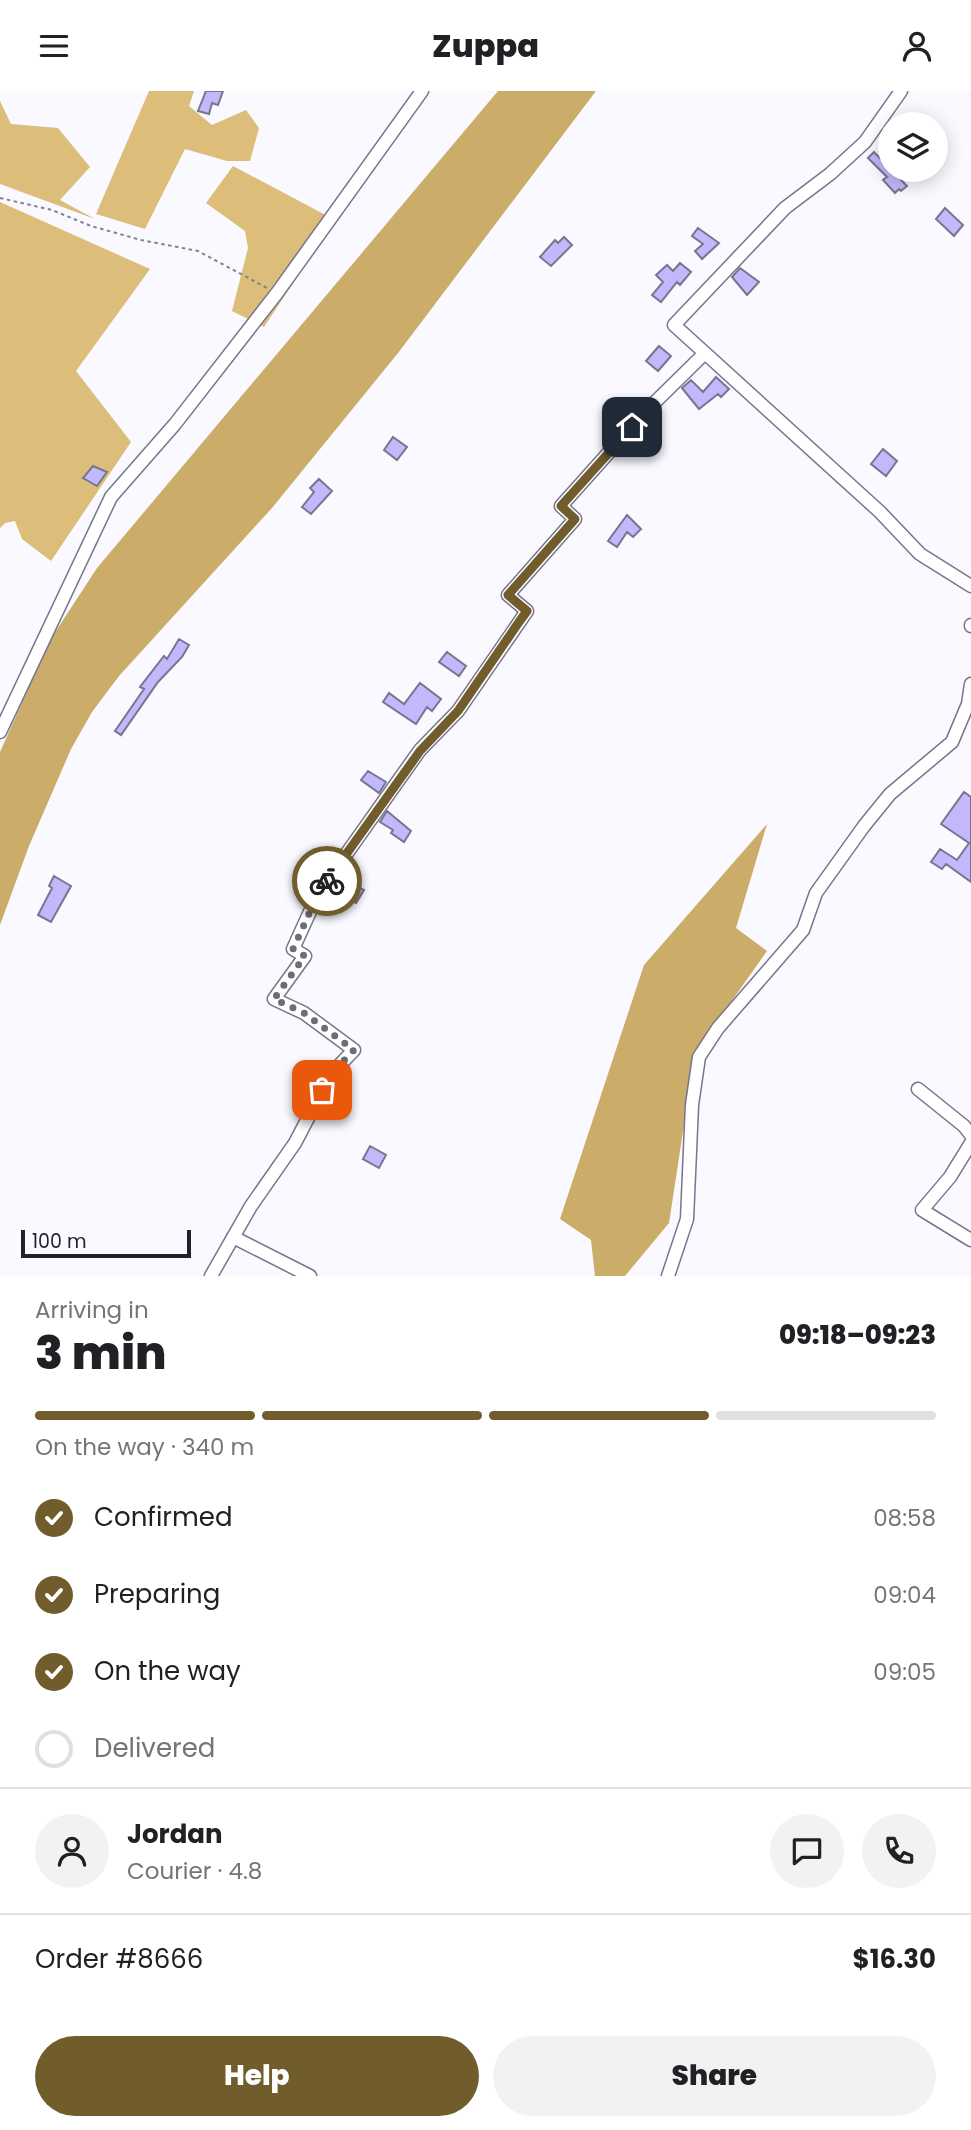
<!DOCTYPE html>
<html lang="en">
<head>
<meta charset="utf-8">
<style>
	:root { --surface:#fff; --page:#f2f2f2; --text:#202124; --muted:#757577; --line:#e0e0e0; --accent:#715c2b }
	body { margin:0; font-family:Poppins,sans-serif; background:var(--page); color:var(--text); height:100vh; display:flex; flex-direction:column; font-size:26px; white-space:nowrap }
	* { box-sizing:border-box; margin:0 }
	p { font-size:23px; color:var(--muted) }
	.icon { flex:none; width:38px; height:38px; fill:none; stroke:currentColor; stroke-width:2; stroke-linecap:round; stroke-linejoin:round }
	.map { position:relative; height:1185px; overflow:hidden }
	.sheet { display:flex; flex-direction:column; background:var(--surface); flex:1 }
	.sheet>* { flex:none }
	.fabs { position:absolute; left:878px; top:21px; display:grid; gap:14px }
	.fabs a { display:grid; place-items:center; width:70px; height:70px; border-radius:50%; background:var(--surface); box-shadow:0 4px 18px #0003; font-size:35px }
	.scale { position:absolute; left:21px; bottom:18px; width:170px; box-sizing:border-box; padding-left:7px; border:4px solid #22212b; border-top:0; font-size:19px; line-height:24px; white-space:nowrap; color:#22212b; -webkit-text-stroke:5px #f9f9ff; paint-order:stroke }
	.pin { position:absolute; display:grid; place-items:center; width:60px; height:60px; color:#fff; margin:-30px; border-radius:14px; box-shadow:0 4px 10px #0006 }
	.courier { position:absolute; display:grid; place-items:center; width:70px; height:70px; margin:-35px; border:5px solid #715c2b; border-radius:50%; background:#fff; color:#222; box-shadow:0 2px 9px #0007 }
	.overview em { font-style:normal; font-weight:800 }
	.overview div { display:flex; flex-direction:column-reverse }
	.overview { display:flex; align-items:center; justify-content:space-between; height:119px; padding:0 35px }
	h1 { font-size:46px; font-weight:800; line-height:52px }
	.bar { display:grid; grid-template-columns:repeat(4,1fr); gap:10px 7px; align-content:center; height:84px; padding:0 35px }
	.bar i { height:9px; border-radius:5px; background:var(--line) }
	.bar .active { background:var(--accent) }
	.bar p { grid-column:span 4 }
	.line { display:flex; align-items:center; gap:18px; padding:0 35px; border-top:2px solid var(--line) }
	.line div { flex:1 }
	.round { display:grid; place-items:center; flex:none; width:74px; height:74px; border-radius:37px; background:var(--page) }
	ol { padding:0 35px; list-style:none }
	li { display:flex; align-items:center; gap:21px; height:77px }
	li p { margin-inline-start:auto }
	li .icon { padding:7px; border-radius:50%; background:var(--accent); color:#fff; stroke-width:4 }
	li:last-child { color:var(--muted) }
	li i { width:38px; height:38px; border:4px solid var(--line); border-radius:50% }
	.action { display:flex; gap:14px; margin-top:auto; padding:14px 35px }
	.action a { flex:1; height:80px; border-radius:42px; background:var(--accent); color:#fff; font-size:28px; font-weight:800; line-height:80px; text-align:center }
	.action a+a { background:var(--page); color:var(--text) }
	header { display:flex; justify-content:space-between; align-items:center; height:91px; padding:0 35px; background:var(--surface); font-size:32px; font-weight:800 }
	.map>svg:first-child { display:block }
</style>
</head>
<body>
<header><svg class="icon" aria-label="menu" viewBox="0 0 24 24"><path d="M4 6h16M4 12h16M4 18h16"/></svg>Zuppa<svg class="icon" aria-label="person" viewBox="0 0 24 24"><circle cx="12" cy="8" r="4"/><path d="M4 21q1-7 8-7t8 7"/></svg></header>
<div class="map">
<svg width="971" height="1185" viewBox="0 0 971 1185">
	<rect width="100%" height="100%" fill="#f9f9ff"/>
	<!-- forest -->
	<path fill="#dcbd79" d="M149,0H194L189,15L212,34L246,19L259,37L250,70H227L185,58L145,138L96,123Z
		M0,10L11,33L58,37L90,76L60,109L95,128L0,93Z
		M233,75L335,129L264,236L232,220L248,157L245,140L206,112Z
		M0,111L150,178L76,280L131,351L51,470L22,448L15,430L5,432L0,437Z"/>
	<!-- water -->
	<path fill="#cbac68" d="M498,0H596L398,262L272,417L119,585L92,621L71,658L29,755L0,834V661L50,549L97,477Z
		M767,733L736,837L767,860L695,962L669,1132L625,1185H595L591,1149L560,1128L644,874Z"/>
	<!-- building -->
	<path fill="#c2b8fb" stroke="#78758e" stroke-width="2" d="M206,0H223L218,14L212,12L209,23L198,20Z
		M874,61L907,95L901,100L899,98L895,102L883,89L887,86L868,67Z
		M945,117L963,134L954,145L936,128Z
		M698,137L719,152L702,168L695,160L703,153L692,145Z
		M564,146L572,154L551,175L540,166L555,149L558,152Z
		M680,172L691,181L680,194L677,191L661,211L652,204L663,191L656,184L667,174L673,180Z
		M740,177L759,191L747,204L732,186Z
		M659,255L671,265L658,280L646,270Z
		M716,286L729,298L721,306L718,303L699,318L682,297L691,289L703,301Z
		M393,346L407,356L397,369L384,359Z
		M883,358L897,370L886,385L871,373Z
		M93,375L107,381L97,395L83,387Z
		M319,388L332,400L311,423L302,416L314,401L310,397Z
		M627,424L641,438L633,446L627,441L617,456L608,450Z
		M179,548L189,554L182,566L158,591L121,644L115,640L144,598L140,596L164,565L167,568Z
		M447,561L466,575L459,585L439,571Z
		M420,592L441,608L432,620L427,616L416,633L383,611L389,602L404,613Z
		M368,680L386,691L379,702L361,689Z
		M964,701L971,706V791L946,773L942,778L931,771L940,758L957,769L969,752L941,733Z
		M387,720L411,740L404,751L391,742L393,739L380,731Z
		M54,785L71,795L51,831L38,824L52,797L49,795Z
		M350,791L364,799L356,812L342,804Z
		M370,1055L386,1064L379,1077L363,1068Z"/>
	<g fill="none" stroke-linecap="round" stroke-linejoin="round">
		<defs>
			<path id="street" d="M705,262L674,234L785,117L830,83L865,51L901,0
				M971,534V535
				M0,641L111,406L175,333L277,202L422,0
				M918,998L964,1035L971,1044
				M971,1052L950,1086L922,1119L971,1149
				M233,1146L310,1185
				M211,1185L251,1115L295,1052L331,983L354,959L304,922L274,908L305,865L293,858L318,803L420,659L458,620L527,520L508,504L575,428L561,415L645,321L705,262L880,421L920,463L971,495
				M668,1185L687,1128L692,1014L699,966L718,937L803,839L816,802L864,735L890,703L952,651L968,613L971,593"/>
		</defs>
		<!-- street casing -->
		<use href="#street" stroke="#77748d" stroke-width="15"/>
		<!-- path -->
		<path stroke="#83838b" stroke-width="2" stroke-dasharray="3.5 3.5" stroke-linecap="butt" d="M0,107L52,119L91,135L141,149L198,160L267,197"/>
		<!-- street -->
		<use href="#street" stroke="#fff" stroke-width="12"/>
	</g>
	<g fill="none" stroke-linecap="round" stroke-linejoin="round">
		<!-- done -->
		<path stroke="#6d6d75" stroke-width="7" stroke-dasharray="0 12.6" d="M322,999L331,983L354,959L304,922L274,908L305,865L293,858L318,803L327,790"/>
		<!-- route -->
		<path stroke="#715c2b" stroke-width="9" d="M327,790L420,660L458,620L519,531L527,520L508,504L575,428L561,415L632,336"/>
	</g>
</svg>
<div class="fabs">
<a><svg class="icon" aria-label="layers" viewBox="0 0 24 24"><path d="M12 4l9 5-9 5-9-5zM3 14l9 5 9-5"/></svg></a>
</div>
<div class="scale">100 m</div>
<div class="pin" style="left:322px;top:999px;background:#ea580c"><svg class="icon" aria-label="bag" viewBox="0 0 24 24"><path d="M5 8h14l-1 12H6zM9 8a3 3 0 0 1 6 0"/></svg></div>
<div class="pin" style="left:632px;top:336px;background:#1f2937"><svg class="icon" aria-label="home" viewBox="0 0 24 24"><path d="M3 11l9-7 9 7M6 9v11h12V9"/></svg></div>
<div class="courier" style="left:327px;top:790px"><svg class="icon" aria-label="bike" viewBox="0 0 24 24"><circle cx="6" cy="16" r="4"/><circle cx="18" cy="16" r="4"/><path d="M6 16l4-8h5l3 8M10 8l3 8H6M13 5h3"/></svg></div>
</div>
<section class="sheet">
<div class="overview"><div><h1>3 min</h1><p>Arriving in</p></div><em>09:18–09:23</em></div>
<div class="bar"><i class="active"></i><i class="active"></i><i class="active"></i><i></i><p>On the way · 340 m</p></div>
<ol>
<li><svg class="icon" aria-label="check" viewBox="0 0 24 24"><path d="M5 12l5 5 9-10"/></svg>Confirmed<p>08:58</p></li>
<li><svg class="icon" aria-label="check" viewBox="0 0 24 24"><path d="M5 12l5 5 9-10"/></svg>Preparing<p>09:04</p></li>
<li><svg class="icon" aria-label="check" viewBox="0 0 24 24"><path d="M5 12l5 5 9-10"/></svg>On the way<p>09:05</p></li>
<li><i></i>Delivered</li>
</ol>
<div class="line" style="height:126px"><a class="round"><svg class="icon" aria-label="person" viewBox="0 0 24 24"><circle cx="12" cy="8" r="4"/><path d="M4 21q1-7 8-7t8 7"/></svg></a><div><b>Jordan</b><p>Courier · 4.8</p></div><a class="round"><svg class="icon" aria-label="chat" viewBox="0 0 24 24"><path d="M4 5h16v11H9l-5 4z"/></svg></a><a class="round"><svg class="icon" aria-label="phone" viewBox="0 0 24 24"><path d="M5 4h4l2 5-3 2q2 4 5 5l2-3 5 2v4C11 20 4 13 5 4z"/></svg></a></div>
<div class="line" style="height:91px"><div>Order #8666</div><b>$16.30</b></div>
<div class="action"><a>Help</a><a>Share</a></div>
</section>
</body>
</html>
